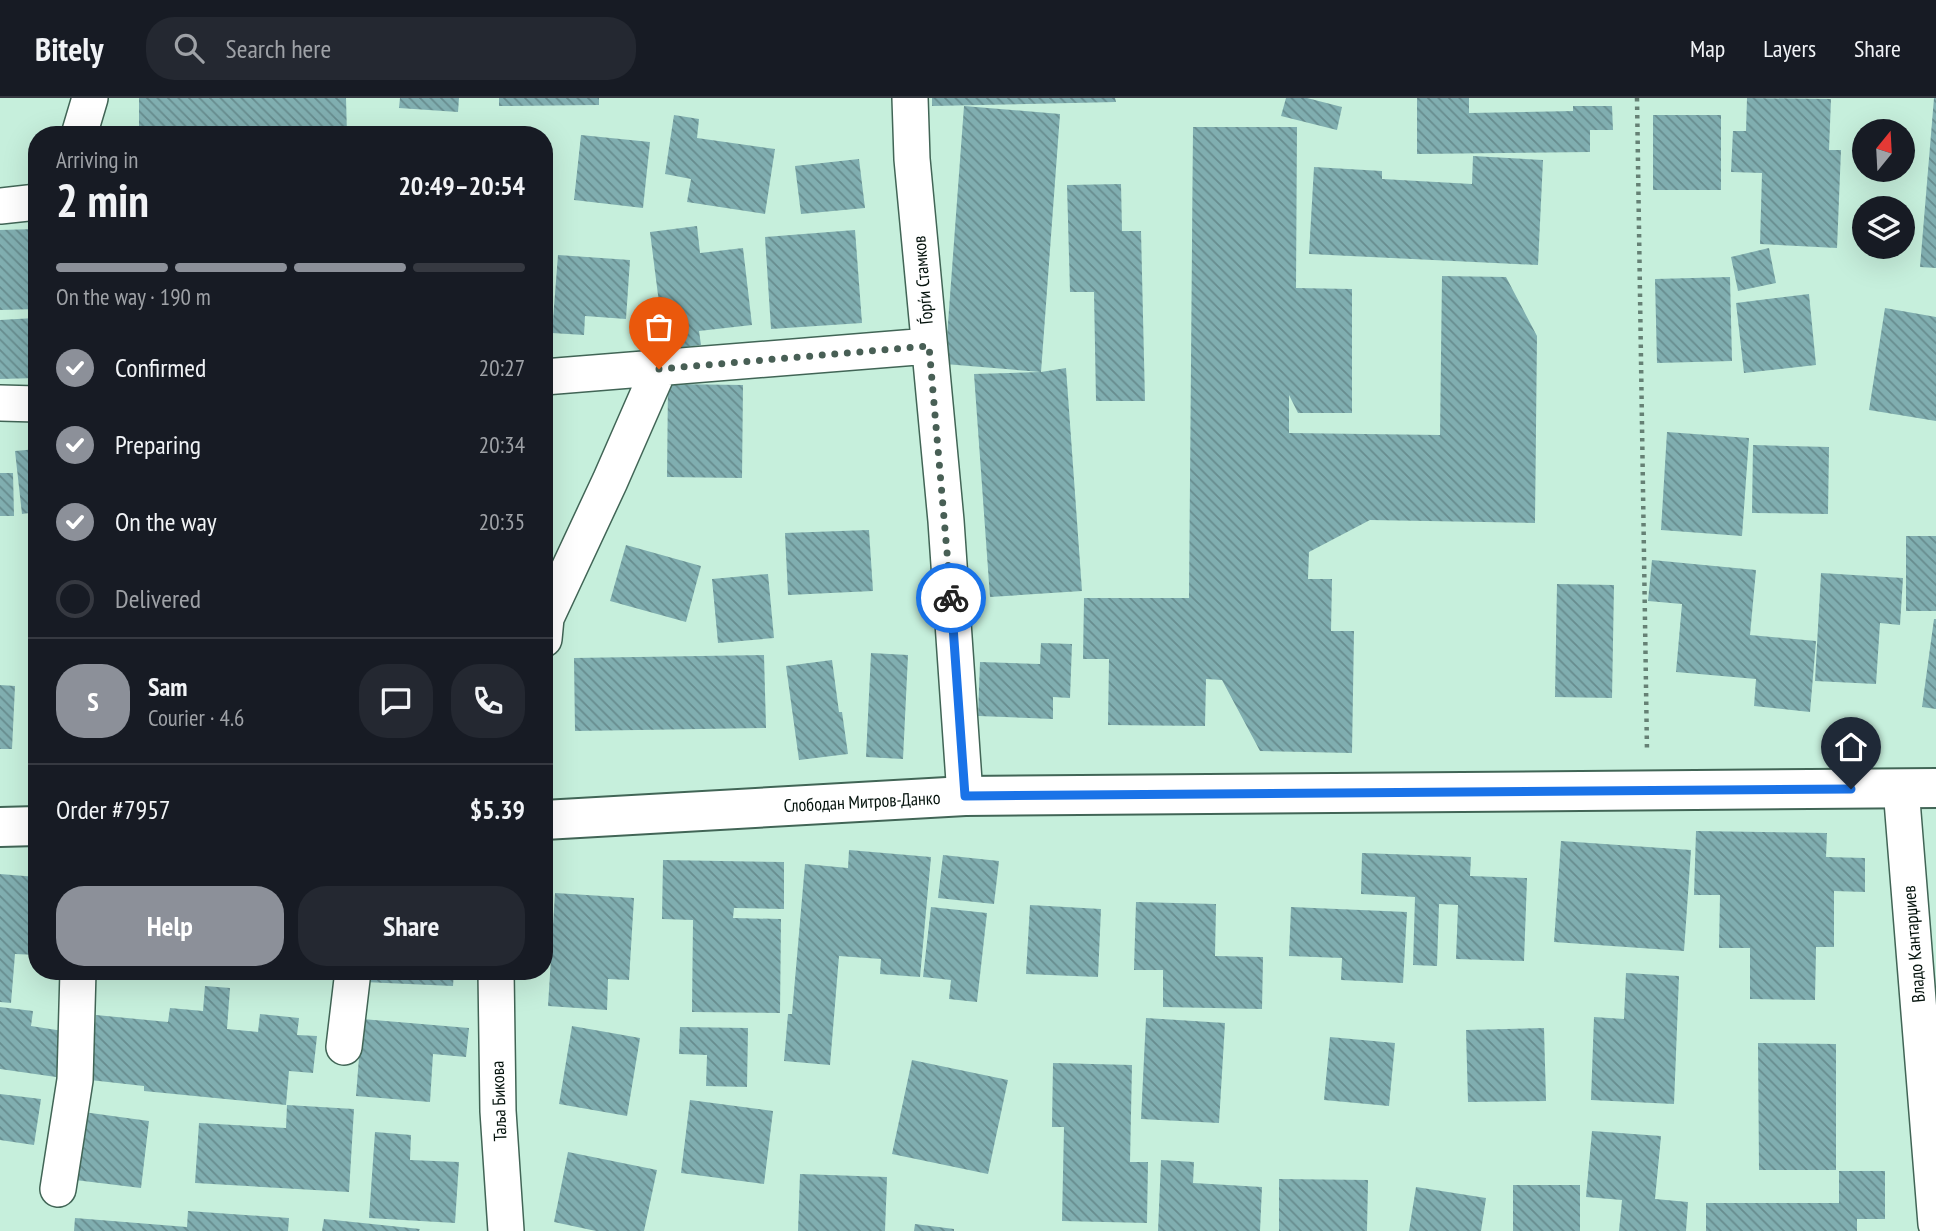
<!DOCTYPE html>
<html lang="en">
<head>
<meta charset="utf-8">
<style>
	:root { --surface:#171b24; --page:#242831; --text:#f1f3f6; --muted:#9ea1a6; --line:#363941; --accent:#8c9099 }
	body { margin:0; font-family:"PT Sans Narrow",sans-serif; background:var(--page); color:var(--text); height:100vh; display:flex; flex-direction:column; font-size:26px; white-space:nowrap }
	* { box-sizing:border-box; margin:0 }
	p { font-size:23px; color:var(--muted) }
	.icon { flex:none; width:38px; height:38px; fill:none; stroke:currentColor; stroke-width:2; stroke-linecap:round; stroke-linejoin:round }
	.map { position:relative; flex:1; overflow:hidden }
	.drawer { position:absolute; left:28px; top:28px; width:525px; height:854px; display:flex; flex-direction:column; background:var(--surface); border-radius:28px; box-shadow:0 7px 28px #0002 }
	.drawer>* { flex:none }
	.needle { width:46px; rotate:18deg }
	.tools { position:absolute; left:1852px; top:21px; display:grid; gap:14px }
	.tools a { display:grid; place-items:center; width:63px; height:63px; border-radius:50%; background:var(--surface); box-shadow:0 7px 28px #0002; font-size:35px }
	.pin { position:absolute; display:grid; place-items:center; width:60px; height:60px; color:#fff; margin:-72px -30px; border-radius:50% 50% 50% 0; rotate:-45deg; box-shadow:0 0 7px #0007 }
	.pin .icon { rotate:45deg }
	.courier { position:absolute; display:grid; place-items:center; width:70px; height:70px; margin:-35px; border:5px solid #1a73e8; border-radius:50%; background:#fff; color:#222; box-shadow:0 2px 9px #0007 }
	.head em { font-style:normal; font-weight:800 }
	.head div { display:flex; flex-direction:column-reverse }
	.head { display:flex; align-items:center; justify-content:space-between; height:119px; padding:0 28px }
	h1 { font-size:46px; font-weight:800; line-height:52px }
	.bar { display:grid; grid-template-columns:repeat(4,1fr); gap:10px 7px; align-content:center; height:84px; padding:0 28px }
	.bar i { height:9px; border-radius:5px; background:var(--line) }
	.bar .on { background:var(--accent) }
	.bar p { grid-column:span 4 }
	.line { display:flex; align-items:center; gap:18px; padding:0 28px; border-top:2px solid var(--line) }
	.line div { flex:1 }
	.round { display:grid; place-items:center; flex:none; width:74px; height:74px; border-radius:28px; background:var(--page) }
	ol { padding:0 28px; list-style:none }
	li { display:flex; align-items:center; gap:21px; height:77px }
	li p { margin-inline-start:auto }
	li .icon { padding:7px; border-radius:50%; background:var(--accent); color:#fff; stroke-width:4 }
	li:last-child { color:var(--muted) }
	li i { width:38px; height:38px; border:4px solid var(--line); border-radius:50% }
	.cta { display:flex; gap:14px; margin-top:auto; padding:14px 28px }
	.cta a { flex:1; height:80px; border-radius:28px; background:var(--accent); color:#fff; font-size:28px; font-weight:800; line-height:80px; text-align:center }
	.cta a+a { background:var(--page); color:var(--text) }
	header { display:flex; align-items:center; gap:42px; box-sizing:border-box; height:98px; padding:0 35px; background:var(--surface); border-bottom:2px solid var(--line) }
	header strong { font-size:33px }
	nav { display:flex; gap:38px; margin-inline-start:auto; font-size:24px }
	.search { width:490px; height:63px; background:var(--page); display:flex; align-items:center; gap:18px; box-sizing:border-box; padding:0 24px; border-radius:28px; color:var(--muted); font-size:26px }
	.map>svg:first-child { display:block }
</style>
</head>
<body>
<header>
<strong>Bitely</strong>
<div class="search"><svg class="icon" aria-label="search" viewBox="0 0 24 24"><circle cx="10" cy="10" r="6"/><path d="M15 15l6 6"/></svg>Search here</div>
<nav><a>Map</a><a>Layers</a><a>Share</a></nav>
</header>
<div class="map">
<svg width="1936" height="1133" viewBox="0 0 1936 1133">
	<defs>
		<pattern id="building-back-hatch" width="6" height="6" patternUnits="userSpaceOnUse" patternTransform="scale(1.75)"><rect width="6" height="6" fill="#80aeb0"/><path d="M-1 5l2 2M0 0l6 6M5-1l2 2" fill="none" stroke="#678c8e"/></pattern>
	</defs>
	<rect width="100%" height="100%" fill="#c6efdc"/>
	<!-- building -->
	<path fill="url(#building-back-hatch)" d="M139,0H346L347,37H139Z
		M400,0H459L458,14L399,10Z
		M499,0H599V7L499,8Z
		M932,0H1115L1116,4L932,8Z
		M1286,0H1307L1342,9L1337,32L1281,18Z
		M1417,0H1469V15L1573,13V8H1612L1613,32H1590V54L1417,56Z
		M1747,0L1831,1L1829,52H1841L1837,150L1760,146L1762,75L1731,74L1733,33H1746Z
		M1934,0H1936V170L1920,169Z
		M964,8L1060,16L1041,274L1066,270L1082,493L990,499L974,276L1041,274L945,266Z
		M674,17L699,21L697,40L775,51L765,116L687,104L691,81L665,76Z
		M1653,17H1721V92H1653Z
		M1193,29H1297L1296,190L1352,191V315H1298L1289,297V335L1440,337L1442,178L1506,179L1537,238L1535,425L1370,422L1309,454L1308,481H1332L1331,533H1354L1352,655L1260,653L1222,582L1206,581L1205,628L1108,627L1109,561H1083L1084,500H1189Z
		M581,37L650,44L643,110L574,102Z
		M1473,58L1543,62L1538,167L1309,156L1314,69L1382,73V81L1472,86Z
		M859,61L865,110L801,116L795,68Z
		M1121,86L1122,133H1141L1145,303H1096L1094,194H1070L1067,87Z
		M697,128L700,155L743,150L752,227L699,233L701,247L665,252L650,134Z
		M37,131V211L0,212V132Z
		M855,132L862,225L771,231L765,139Z
		M1769,150L1776,185L1738,193L1731,159Z
		M558,157L630,162L626,221L585,218L584,237L552,235Z
		M1730,179L1732,263L1657,265L1655,181Z
		M1809,196L1816,267L1744,275L1736,205Z
		M1885,210L1936,219V323L1869,312Z
		M35,220L37,280L0,281V222Z
		M668,286L743,287L742,380L667,379Z
		M1667,334L1749,340L1742,438L1661,432Z
		M1753,347L1829,349L1828,416L1752,415Z
		M37,351V414L22,416L15,353Z
		M0,375H13L14,418H0Z
		M869,432L873,493L788,497L785,435Z
		M1906,438H1936V513H1906Z
		M626,447L701,468L686,524L610,503Z
		M1652,462L1756,472L1750,537L1816,543L1810,614L1754,608L1756,581L1676,574L1682,506L1648,503Z
		M1821,475L1903,480L1900,527L1880,525L1876,586L1815,583Z
		M768,476L774,540L718,545L712,481Z
		M1557,486L1614,487L1612,600L1555,599Z
		M1934,521H1936V611L1922,609Z
		M1041,545L1072,546L1070,600L1053,599V621L978,618L980,564L1040,566Z
		M871,555L908,557L903,661L866,659Z
		M764,557L766,630L575,633L574,560Z
		M832,562L839,614H842L848,656L799,662L786,568Z
		M0,587L15,588L12,651H0Z
		M1696,733L1827,735L1826,759L1865,760V794L1834,793V849H1816L1815,902L1750,901V850H1719L1720,797H1694Z
		M1561,743L1691,752L1684,853L1554,844Z
		M849,752L931,759L920,879L880,876L881,861L839,858L830,967L784,963L788,916H792L805,766L848,770Z
		M1362,755L1471,759L1470,778L1527,780L1524,863L1456,861L1458,807L1439,806L1437,868L1413,867L1415,799L1361,796Z
		M943,757L999,763L994,806L938,800Z
		M663,762L784,764V811L734,810L733,820L781,821L780,915L692,914L693,822L662,821Z
		M0,776L37,779V857L15,856L11,905L0,904Z
		M555,795L634,800L629,882L608,881L607,912L548,908Z
		M1136,804L1216,806L1215,858L1263,859L1262,911L1163,909V872H1134Z
		M1030,807L1101,811L1098,879L1026,876Z
		M931,809L987,815L977,904L949,901L951,882L923,879Z
		M1291,809L1407,814L1403,885L1341,882L1342,860L1289,858Z
		M365,873H454L453,888L364,884Z
		M1626,875L1679,878L1674,1006L1591,1002L1594,919L1624,921Z
		M205,888L230,890L227,931L258,934L260,916L299,920L297,937L317,938L313,975L289,973L286,1007L144,993V988L90,982L96,917L168,924L170,910L203,913Z
		M0,909L33,913L31,928L63,933L56,979L0,971Z
		M1146,920L1225,925L1219,1025L1141,1021Z
		M362,921L469,930L466,959L433,956L430,1004L356,998Z
		M572,928L640,940L627,1018L559,1006Z
		M680,929L748,930L747,989L706,988L707,957L679,956Z
		M1544,930L1546,1003L1468,1004L1466,932Z
		M1330,939L1395,945L1389,1008L1324,1002Z
		M1758,945L1836,946V1072H1759Z
		M912,962L1008,982L988,1076L892,1056Z
		M1053,965L1132,967L1130,1064H1148L1147,1125L1062,1123L1064,1029H1052Z
		M0,996L41,1001L34,1047L0,1042Z
		M690,1002L773,1013L764,1086L681,1075Z
		M287,1007L354,1011L349,1094L195,1085L199,1025L286,1030Z
		M76,1013L149,1023L141,1090L67,1081Z
		M1592,1033L1661,1038L1655,1101L1688,1104L1686,1133H1619L1622,1102L1586,1099Z
		M375,1034L411,1037L410,1062L459,1064L455,1125L369,1120Z
		M568,1054L657,1072L644,1133H596L554,1124Z
		M1161,1062L1194,1064L1193,1085L1262,1089L1260,1133H1158Z
		M1839,1073H1885V1121H1857V1133H1706V1105H1839Z
		M800,1076L887,1079L885,1133H798Z
		M1279,1081L1368,1082L1367,1133H1279Z
		M1513,1087H1580V1133H1513Z
		M1416,1089L1486,1100L1481,1133H1409Z
		M188,1113L289,1120L288,1133H74L75,1120L187,1129Z
		M324,1121L420,1131L419,1133H322Z
		M915,1126L954,1131V1133H914Z"/>
	<g fill="none" stroke-linecap="round" stroke-linejoin="round">
		<defs>
			<path id="minor" d="M910,0L912,61L946,423L965,698
				M79,37L90,0
				M0,108L37,104
				M544,279L929,248
				M0,305L37,306
				M544,541L546,520L610,383L659,271
				M1901,690L1936,1126
				M496,873L498,1013L506,1133
				M344,949L353,873
				M58,1091L75,982L78,873"/>
			<path id="tertiary" d="M544,722L965,698L1936,690
				M0,729L37,728"/>
		</defs>
		<!-- minor casing -->
		<use href="#minor" stroke="#416556" stroke-width="38"/>
		<!-- tertiary casing -->
		<use href="#tertiary" stroke="#416556" stroke-width="42"/>
		<!-- path -->
		<path stroke="#658074" stroke-width="4.5" stroke-dasharray="3.5 5" stroke-linecap="butt" d="M1637,0L1647,653"/>
		<!-- minor -->
		<use href="#minor" stroke="#fff" stroke-width="35"/>
		<!-- tertiary -->
		<use href="#tertiary" stroke="#fff" stroke-width="38"/>
	</g>
	<g fill="none" stroke-linecap="round" stroke-linejoin="round">
		<!-- done -->
		<path stroke="#485f55" stroke-width="7" stroke-dasharray="0 12.6" d="M659,271L929,248L951,500"/>
		<!-- route -->
		<path stroke="#1a73e8" stroke-width="9" d="M951,500L965,698L1851,691"/>
	</g>
	<g text-anchor="middle" stroke-width="5" stroke-linejoin="round" paint-order="stroke">
		<!-- street labels -->
		<g font-size="18" fill="#04120c" stroke="#fff">
			<text transform="translate(923 182) rotate(-95)" y="6">Ѓорѓи Стамков</text>
			<text transform="translate(862 704) rotate(-3)" y="6">Слободан Митров-Данко</text>
			<text transform="translate(1914 846) rotate(-95)" y="6">Владо Кантарџиев</text>
			<text transform="translate(499 1003) rotate(-92)" y="6">Таља Бикова</text>
		</g>
	</g>
</svg>
<div class="tools">
<a><svg class="needle" viewBox="-14 -14 28 28"><path d="M0-13l5 13h-10z" fill="#e53935"/><path d="M0 13l5-13h-10z" fill="#9ea1a6"/></svg></a>
<a><svg class="icon" aria-label="layers" viewBox="0 0 24 24"><path d="M12 4l9 5-9 5-9-5zM3 14l9 5 9-5"/></svg></a>
</div>
<div class="pin" style="left:659px;top:271px;background:#ea580c"><svg class="icon" aria-label="bag" viewBox="0 0 24 24"><path d="M5 8h14l-1 12H6zM9 8a3 3 0 0 1 6 0"/></svg></div>
<div class="pin" style="left:1851px;top:691px;background:#1f2937"><svg class="icon" aria-label="home" viewBox="0 0 24 24"><path d="M3 11l9-7 9 7M6 9v11h12V9"/></svg></div>
<div class="courier" style="left:951px;top:500px"><svg class="icon" aria-label="bike" viewBox="0 0 24 24"><circle cx="6" cy="16" r="4"/><circle cx="18" cy="16" r="4"/><path d="M6 16l4-8h5l3 8M10 8l3 8H6M13 5h3"/></svg></div>
<section class="drawer">
<div class="head"><div><h1>2 min</h1><p>Arriving in</p></div><em>20:49–20:54</em></div>
<div class="bar"><i class="on"></i><i class="on"></i><i class="on"></i><i></i><p>On the way · 190 m</p></div>
<ol>
<li><svg class="icon" aria-label="check" viewBox="0 0 24 24"><path d="M5 12l5 5 9-10"/></svg>Confirmed<p>20:27</p></li>
<li><svg class="icon" aria-label="check" viewBox="0 0 24 24"><path d="M5 12l5 5 9-10"/></svg>Preparing<p>20:34</p></li>
<li><svg class="icon" aria-label="check" viewBox="0 0 24 24"><path d="M5 12l5 5 9-10"/></svg>On the way<p>20:35</p></li>
<li><i></i>Delivered</li>
</ol>
<div class="line" style="height:126px"><b class="round" style="background:var(--accent);color:#fff">S</b><div><b>Sam</b><p>Courier · 4.6</p></div><a class="round"><svg class="icon" aria-label="chat" viewBox="0 0 24 24"><path d="M4 5h16v11H9l-5 4z"/></svg></a><a class="round"><svg class="icon" aria-label="phone" viewBox="0 0 24 24"><path d="M5 4h4l2 5-3 2q2 4 5 5l2-3 5 2v4C11 20 4 13 5 4z"/></svg></a></div>
<div class="line" style="height:91px"><div>Order #7957</div><b>$5.39</b></div>
<div class="cta"><a>Help</a><a>Share</a></div>
</section>
</div>
</body>
</html>
